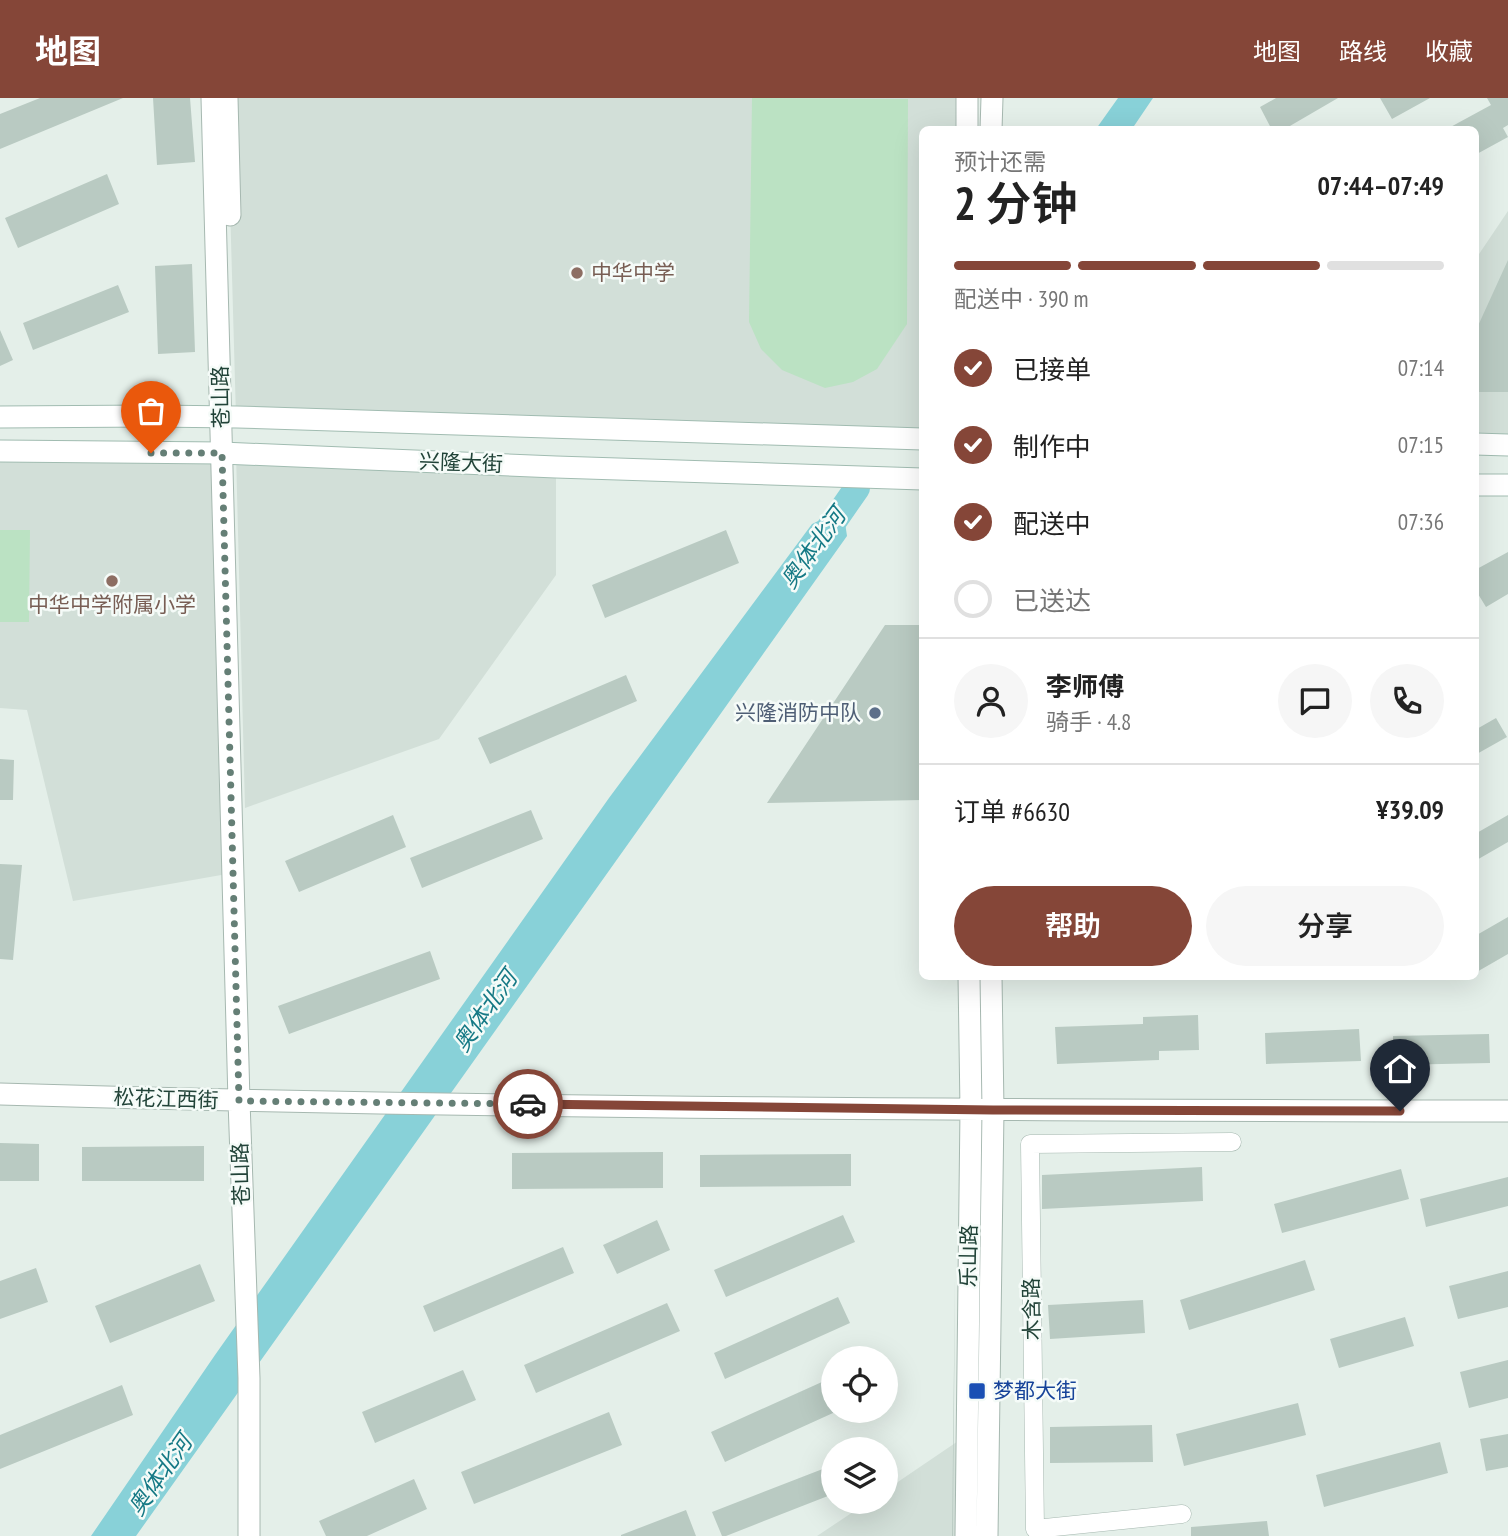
<!DOCTYPE html>
<html lang="zh">
<head>
<meta charset="utf-8">
<style>
	:root { --surface:#fff; --page:#f6f6f6; --text:#222; --muted:#767676; --line:#e0e0e0; --accent:#854638 }
	body { margin:0; font-family:"PT Sans Narrow","Noto Sans SC",sans-serif; background:var(--page); color:var(--text); height:100vh; display:flex; flex-direction:column; font-size:26px; white-space:nowrap }
	* { box-sizing:border-box; margin:0 }
	p { font-size:23px; color:var(--muted) }
	.icon { flex:none; width:38px; height:38px; fill:none; stroke:currentColor; stroke-width:2; stroke-linecap:round; stroke-linejoin:round }
	.map { position:relative; flex:1; overflow:hidden }
	.side { position:absolute; left:919px; top:28px; width:560px; height:854px; display:flex; flex-direction:column; background:var(--surface); border-radius:10px; box-shadow:0 7px 28px #0002 }
	.side>* { flex:none }
	.buttons { position:absolute; left:821px; top:1248px; display:grid; gap:14px }
	.buttons a { display:grid; place-items:center; width:77px; height:77px; border-radius:50%; background:var(--surface); box-shadow:0 7px 28px #0002; font-size:35px }
	.pin { position:absolute; display:grid; place-items:center; width:60px; height:60px; color:#fff; margin:-72px -30px; border-radius:50% 50% 50% 0; rotate:-45deg; box-shadow:0 0 7px #0007 }
	.pin .icon { rotate:45deg }
	.courier { position:absolute; display:grid; place-items:center; width:70px; height:70px; margin:-35px; border:5px solid #854638; border-radius:50%; background:#fff; color:#222; box-shadow:0 2px 9px #0007 }
	.head em { font-style:normal; font-weight:600 }
	.head div { display:flex; flex-direction:column-reverse }
	.head { display:flex; align-items:center; justify-content:space-between; height:119px; padding:0 35px }
	h1 { font-size:46px; font-weight:600; line-height:52px }
	.bar { display:grid; grid-template-columns:repeat(4,1fr); gap:10px 7px; align-content:center; height:84px; padding:0 35px }
	.bar i { height:9px; border-radius:5px; background:var(--line) }
	.bar .on { background:var(--accent) }
	.bar p { grid-column:span 4 }
	.line { display:flex; align-items:center; gap:18px; padding:0 35px; border-top:2px solid var(--line) }
	.line div { flex:1 }
	.round { display:grid; place-items:center; flex:none; width:74px; height:74px; border-radius:37px; background:var(--page) }
	ol { padding:0 35px; list-style:none }
	li { display:flex; align-items:center; gap:21px; height:77px }
	li p { margin-inline-start:auto }
	li .icon { padding:7px; border-radius:50%; background:var(--accent); color:#fff; stroke-width:4 }
	li:last-child { color:var(--muted) }
	li i { width:38px; height:38px; border:4px solid var(--line); border-radius:50% }
	.action { display:flex; gap:14px; margin-top:auto; padding:14px 35px }
	.action a { flex:1; height:80px; border-radius:42px; background:var(--accent); color:#fff; font-size:28px; font-weight:600; line-height:80px; text-align:center }
	.action a+a { background:var(--page); color:var(--text) }
	header { display:flex; align-items:center; gap:42px; box-sizing:border-box; height:98px; padding:0 35px; background:var(--accent); color:#fff }
	header strong { font-size:33px }
	nav { display:flex; gap:38px; margin-inline-start:auto; font-size:24px }
	.map>svg:first-child { display:block }
</style>
</head>
<body>
<header>
<strong>地图</strong>
<nav><a>地图</a><a>路线</a><a>收藏</a></nav>
</header>
<div class="map">
<svg width="1508" height="1438" viewBox="0 0 1508 1438">
	<rect width="100%" height="100%" fill="#e4efe9"/>
	<!-- built -->
	<path fill="#d2dfd8" d="M227,0H966L965,31L922,32V346L236,319Z
		M1508,113V347L1475,346V162Z
		M0,353L222,356L227,776L73,803L27,612L0,610Z
		M236,355L556,369V477L439,641L245,710Z
		M967,1337L966,1438H817L868,1404H886V1392Z"/>
	<!-- green -->
	<path fill="#bbe2c3" d="M752,0L908,1L907,226L877,271L853,284L825,290L782,272L761,251L749,224Z
		M0,432H30L29,524H0Z"/>
	<!-- water -->
	<path fill="#88d1d8" d="M1118,0H1153L1132,31H1096Z
		M843,411L847,438L136,1438H91L215,1257L609,700L812,426Z"/>
	<g fill="none" stroke-linecap="round" stroke-linejoin="round">
		<!-- river -->
		<path stroke="#88d1d8" stroke-width="26" d="M823,439L857,390"/>
	</g>
	<!-- building -->
	<path fill="#b9cac2" d="M40,0H123L0,51V16Z
		M153,0H190L195,64L157,67Z
		M1276,0H1338L1283,32H1272L1260,9Z
		M1380,0H1430L1392,21Z
		M1487,0H1508V27L1503,30L1508,39L1475,57V32H1445L1491,7Z
		M107,76L119,106L18,150L5,120Z
		M1508,162V294H1476L1477,230Z
		M192,166L195,254L158,256L155,168Z
		M118,187L129,214L33,252L23,225Z
		M0,232L13,262L0,268Z
		M726,432L739,465L605,520L592,487Z
		M1508,454V496L1486,509L1475,491V472Z
		M885,527H922V702L767,705Z
		M626,577L637,603L490,666L478,640Z
		M1496,620L1507,639L1475,657V632Z
		M0,661L14,662L13,702H0Z
		M531,712L543,741L422,790L410,760Z
		M393,717L406,749L299,794L285,763Z
		M1508,717V744L1475,763V736Z
		M0,766L22,767L13,862L0,861Z
		M1508,819V856L1475,875V838Z
		M430,853L440,881L289,936L278,908Z
		M1198,917L1199,952L1159,953V962L1057,966L1055,929L1143,926V919Z
		M1359,931L1361,963L1266,966L1265,935Z
		M1489,936L1490,965L1393,967V938Z
		M0,1045L39,1046V1083H0Z
		M204,1048V1083H82V1049Z
		M663,1054V1090L512,1091V1055Z
		M851,1056V1088L700,1089V1057Z
		M956,1058L953,1438H952L955,1182Z
		M1202,1069L1203,1103L1042,1111V1077Z
		M1401,1071L1409,1101L1282,1135L1274,1106Z
		M1508,1079V1108L1426,1129L1420,1101Z
		M843,1117L855,1144L726,1199L714,1172Z
		M657,1122L670,1152L617,1176L603,1147Z
		M563,1149L574,1175L434,1234L423,1208Z
		M1305,1162L1315,1192L1189,1232L1180,1202Z
		M200,1166L215,1203L110,1245L95,1208Z
		M36,1170L48,1204L0,1221V1183Z
		M1508,1173V1209L1458,1221L1449,1188Z
		M838,1199L850,1225L725,1281L714,1255Z
		M1143,1202L1145,1235L1050,1241L1048,1207Z
		M667,1205L680,1233L536,1295L524,1267Z
		M1405,1219L1414,1248L1339,1270L1330,1241Z
		M1508,1262V1300L1469,1310L1460,1274Z
		M463,1272L476,1302L375,1345L362,1314Z
		M833,1279V1315L725,1364L711,1334Z
		M122,1287L133,1317L0,1371V1337Z
		M1298,1305L1306,1337L1184,1368L1176,1336Z
		M609,1314L622,1347L474,1406L461,1374Z
		M1152,1327L1153,1364L1050,1365V1329Z
		M1508,1336V1369L1486,1373L1480,1341Z
		M1440,1344L1448,1375L1324,1409L1316,1377Z
		M833,1367V1396L726,1438H722L712,1414Z
		M414,1381L427,1411L367,1438H326L319,1423Z
		M686,1412L696,1438H621V1437Z
		M1267,1423L1269,1438H1191V1429Z"/>
	<g fill="none" stroke-linecap="round" stroke-linejoin="round">
		<defs>
			<path id="minor" d="M1182,1416L1035,1431L1030,1046L1232,1044"/>
			<path id="tertiary" d="M212,0L239,1003L249,1280V1438
				M227,0L230,117
				M967,0V32
				M991,32L992,0
				M0,996C502,1011 1005,1012 1508,1013
				M966,1438L971,1011L969,878
				M987,1438L993,1012L991,878"/>
			<path id="secondary" d="M0,319L152,318L237,319L922,341
				M1475,346L1508,347
				M0,353L222,355L556,369L922,381
				M1475,387H1508"/>
		</defs>
		<!-- minor casing -->
		<use href="#minor" stroke="#a6b8b0" stroke-width="19"/>
		<!-- tertiary casing -->
		<use href="#tertiary" stroke="#a6b8b0" stroke-width="23"/>
		<!-- secondary casing -->
		<use href="#secondary" stroke="#a1bcb1" stroke-width="23"/>
		<!-- minor -->
		<use href="#minor" stroke="#fff" stroke-width="18"/>
		<!-- tertiary -->
		<use href="#tertiary" stroke="#fff" stroke-width="21"/>
		<!-- secondary -->
		<use href="#secondary" stroke="#fff" stroke-width="21"/>
	</g>
	<g fill="none" stroke-linecap="round" stroke-linejoin="round">
		<!-- done -->
		<path stroke="#657f76" stroke-width="7" stroke-dasharray="0 12.6" d="M151,355H222L239,1003L528,1006"/>
		<!-- route -->
		<path stroke="#854638" stroke-width="9" d="M528,1006L993,1012L1400,1013"/>
	</g>
	<!-- markers -->
	<g fill="#8d6e63" stroke="#f5fbf8" stroke-width="2.5">
		<circle cx="577" cy="175" r="7"/>
		<circle cx="112" cy="483" r="7"/>
	</g>
	<circle fill="#5c6f8a" stroke="#f5fbf8" stroke-width="2.5" cx="875" cy="615" r="7"/>
	<rect fill="#1a4fb4" stroke="#f5fbf8" stroke-width="2.5" x="968" y="1284" width="18" height="18" rx="3.5"/>
	<g text-anchor="middle" stroke-width="5" stroke-linejoin="round" paint-order="stroke">
		<!-- education labels -->
		<g font-size="21" fill="#785e54" stroke="#f5fbf8" text-anchor="start">
			<text x="591" y="182">中华中学</text>
			<text x="112" y="514" text-anchor="middle">中华中学附属小学</text>
		</g>
		<!-- street labels -->
		<g font-size="21" fill="#214338" stroke="#f5fbf8">
			<text transform="translate(221 299) rotate(-91)" y="7">苍山路</text>
			<text transform="translate(461 365) rotate(2)" y="7">兴隆大街</text>
			<text transform="translate(166 1001) rotate(2)" y="7">松花江西街</text>
			<text transform="translate(241 1076) rotate(-92)" y="7">苍山路</text>
			<text transform="translate(969 1158) rotate(-89)" y="7">乐山路</text>
			<text transform="translate(1032 1211) rotate(-91)" y="7">木含路</text>
		</g>
		<!-- service labels -->
		<g font-size="21" fill="#4e5e75" stroke="#f5fbf8" text-anchor="end">
			<text x="861" y="622">兴隆消防中队</text>
		</g>
		<!-- transit labels -->
		<g font-size="21" fill="#164399" stroke="#f5fbf8" text-anchor="start">
			<text x="993" y="1300">梦都大街</text>
		</g>
		<!-- water labels -->
		<g font-size="23" font-style="italic" fill="#157985" stroke="#f5fbf8">
			<text transform="translate(813 450) rotate(-54)" y="8">奥体北河</text>
			<text transform="translate(485 913) rotate(-55)" y="8">奥体北河</text>
			<text transform="translate(160 1377) rotate(-55)" y="8">奥体北河</text>
		</g>
	</g>
</svg>
<div class="buttons">
<a><svg class="icon" aria-label="locate" viewBox="0 0 24 24"><circle cx="12" cy="12" r="6"/><path d="M12 2v4M12 18v4M2 12h4M18 12h4"/></svg></a>
<a><svg class="icon" aria-label="layers" viewBox="0 0 24 24"><path d="M12 4l9 5-9 5-9-5zM3 14l9 5 9-5"/></svg></a>
</div>
<div class="pin" style="left:151px;top:355px;background:#ea580c"><svg class="icon" aria-label="bag" viewBox="0 0 24 24"><path d="M5 8h14l-1 12H6zM9 8a3 3 0 0 1 6 0"/></svg></div>
<div class="pin" style="left:1400px;top:1013px;background:#1f2937"><svg class="icon" aria-label="home" viewBox="0 0 24 24"><path d="M3 11l9-7 9 7M6 9v11h12V9"/></svg></div>
<div class="courier" style="left:528px;top:1006px"><svg class="icon" aria-label="car" viewBox="0 0 24 24"><path d="M5 17H2v-5l4-1 3-4h7l3 4 3 1v5h-3M9 17h6M6 11h13"/><circle cx="7" cy="17" r="2"/><circle cx="17" cy="17" r="2"/></svg></div>
<section class="side">
<div class="head"><div><h1>2 分钟</h1><p>预计还需</p></div><em>07:44–07:49</em></div>
<div class="bar"><i class="on"></i><i class="on"></i><i class="on"></i><i></i><p>配送中 · 390 m</p></div>
<ol>
<li><svg class="icon" aria-label="check" viewBox="0 0 24 24"><path d="M5 12l5 5 9-10"/></svg>已接单<p>07:14</p></li>
<li><svg class="icon" aria-label="check" viewBox="0 0 24 24"><path d="M5 12l5 5 9-10"/></svg>制作中<p>07:15</p></li>
<li><svg class="icon" aria-label="check" viewBox="0 0 24 24"><path d="M5 12l5 5 9-10"/></svg>配送中<p>07:36</p></li>
<li><i></i>已送达</li>
</ol>
<div class="line" style="height:126px"><a class="round"><svg class="icon" aria-label="person" viewBox="0 0 24 24"><circle cx="12" cy="8" r="4"/><path d="M4 21q1-7 8-7t8 7"/></svg></a><div><b>李师傅</b><p>骑手 · 4.8</p></div><a class="round"><svg class="icon" aria-label="chat" viewBox="0 0 24 24"><path d="M4 5h16v11H9l-5 4z"/></svg></a><a class="round"><svg class="icon" aria-label="phone" viewBox="0 0 24 24"><path d="M5 4h4l2 5-3 2q2 4 5 5l2-3 5 2v4C11 20 4 13 5 4z"/></svg></a></div>
<div class="line" style="height:91px"><div>订单 #6630</div><b>¥39.09</b></div>
<div class="action"><a>帮助</a><a>分享</a></div>
</section>
</div>
</body>
</html>
